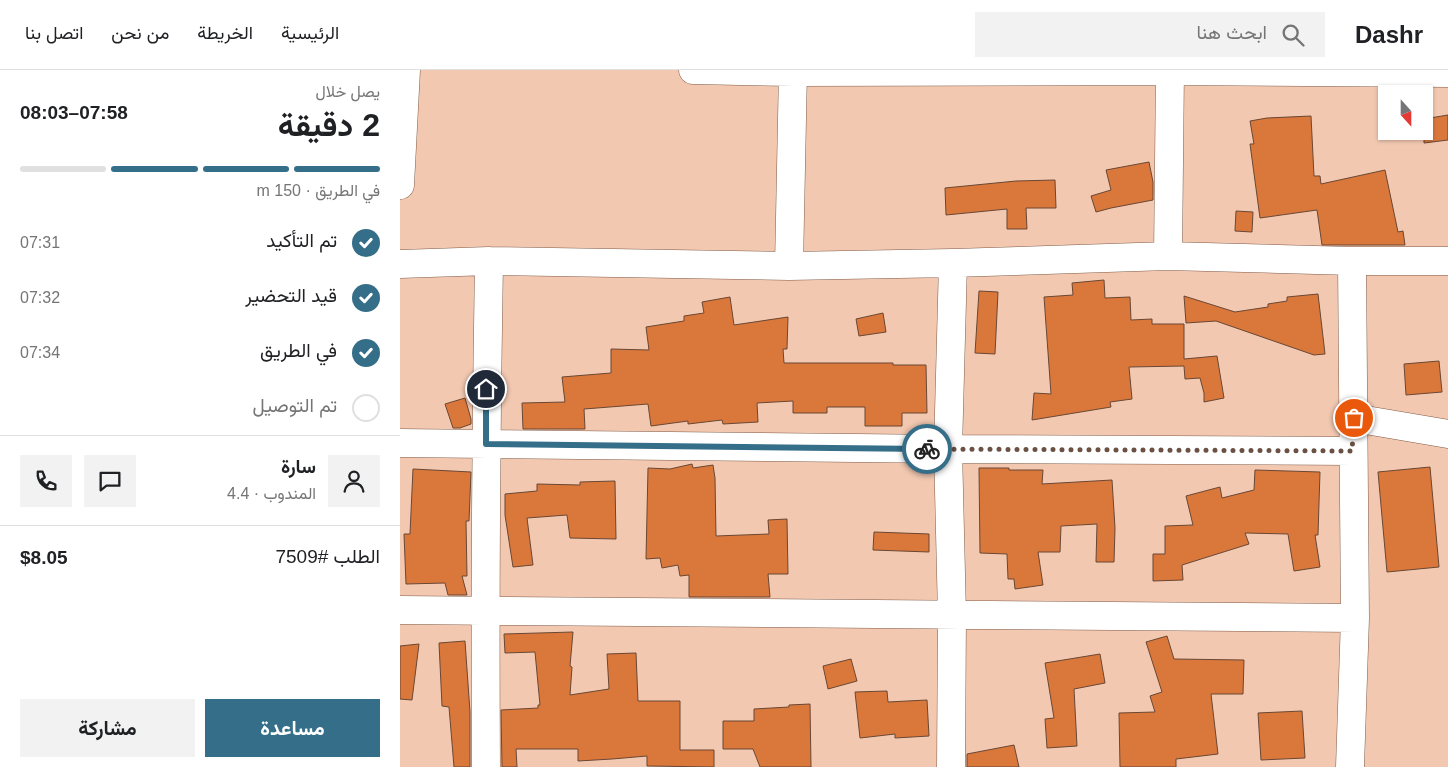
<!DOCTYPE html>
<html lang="ar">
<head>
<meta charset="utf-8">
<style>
	:root { --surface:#fff; --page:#f2f2f2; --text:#202124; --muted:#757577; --line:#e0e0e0; --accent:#356e88 }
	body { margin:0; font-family:Arial,Vazirmatn,sans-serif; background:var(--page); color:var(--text); direction:rtl; height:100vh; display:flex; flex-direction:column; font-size:19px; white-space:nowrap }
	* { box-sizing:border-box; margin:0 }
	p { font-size:16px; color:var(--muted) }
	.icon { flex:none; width:28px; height:28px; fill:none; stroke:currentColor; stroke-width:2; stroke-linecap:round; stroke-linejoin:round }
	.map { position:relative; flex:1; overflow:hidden; direction:ltr }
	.side { display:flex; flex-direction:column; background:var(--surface); width:400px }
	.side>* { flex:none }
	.needle { width:32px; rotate:159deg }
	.tools { position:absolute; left:978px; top:15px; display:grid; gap:10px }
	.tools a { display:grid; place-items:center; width:55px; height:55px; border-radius:0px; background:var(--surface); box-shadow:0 1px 4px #0004; font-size:25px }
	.pin { position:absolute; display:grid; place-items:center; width:42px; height:42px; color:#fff; margin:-21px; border:2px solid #fff; border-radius:50%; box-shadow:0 1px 5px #0007 }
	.courier { position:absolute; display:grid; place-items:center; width:50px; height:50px; margin:-25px; border:4px solid #356e88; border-radius:50%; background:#fff; color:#222; box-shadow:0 1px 6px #0007 }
	.overview em { font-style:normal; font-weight:700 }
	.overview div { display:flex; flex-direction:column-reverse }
	.overview { display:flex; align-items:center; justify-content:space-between; height:85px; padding:0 20px }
	h1 { font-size:32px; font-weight:700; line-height:38px }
	.bar { display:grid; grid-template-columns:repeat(4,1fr); gap:8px 5px; align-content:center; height:60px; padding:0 20px }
	.bar i { height:6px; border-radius:4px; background:var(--line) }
	.bar .on { background:var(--accent) }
	.bar p { grid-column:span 4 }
	.line { display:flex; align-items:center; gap:12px; padding:0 20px; border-top:1px solid var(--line) }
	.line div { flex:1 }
	.round { display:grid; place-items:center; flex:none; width:52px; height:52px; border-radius:0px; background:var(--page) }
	ol { padding:0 20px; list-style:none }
	li { display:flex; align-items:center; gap:15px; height:55px }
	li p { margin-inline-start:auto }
	li .icon { padding:5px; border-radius:50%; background:var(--accent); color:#fff; stroke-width:4 }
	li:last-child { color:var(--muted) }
	li i { width:28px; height:28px; border:2px solid var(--line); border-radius:50% }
	.primary-button { display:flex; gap:10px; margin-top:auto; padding:10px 20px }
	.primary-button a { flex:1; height:58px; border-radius:0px; background:var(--accent); color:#fff; font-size:20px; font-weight:700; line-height:58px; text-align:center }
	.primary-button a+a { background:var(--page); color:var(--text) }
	header { display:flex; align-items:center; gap:30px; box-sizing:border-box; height:70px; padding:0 25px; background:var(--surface); border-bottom:1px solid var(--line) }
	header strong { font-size:24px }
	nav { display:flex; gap:28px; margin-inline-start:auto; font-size:18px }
	.search { width:350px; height:45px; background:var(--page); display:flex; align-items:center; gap:12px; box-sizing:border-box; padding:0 18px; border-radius:0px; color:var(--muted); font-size:19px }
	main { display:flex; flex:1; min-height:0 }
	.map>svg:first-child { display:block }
</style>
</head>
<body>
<header>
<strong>Dashr</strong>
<div class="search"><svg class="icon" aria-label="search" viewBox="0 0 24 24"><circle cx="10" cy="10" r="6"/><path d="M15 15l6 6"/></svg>ابحث هنا</div>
<nav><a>الرئيسية</a><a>الخريطة</a><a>من نحن</a><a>اتصل بنا</a></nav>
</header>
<main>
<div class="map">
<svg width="1048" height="697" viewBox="0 0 1048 697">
	<rect width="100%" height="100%" fill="#f2c8b1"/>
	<!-- building -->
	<path fill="#da783c" stroke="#6a4733" d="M1048,45V70L1024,73V49Z
		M911,46L914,106H920L921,114L985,100L998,162L1003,161L1005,175H922L917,140L860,148L850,74H854L850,51L867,48Z
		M749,92L753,112V130L711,138L696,142L691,126L711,120L706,100Z
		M655,110L656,138H626L627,159H607V139L546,145L545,118L616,111Z
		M836,141L853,142L852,162L835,161Z
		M704,210L705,228L730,227L731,250L752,249V254H784V289L817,286L824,328L804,332V323L800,308L785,309L784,296L729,297L732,329L710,332L711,337L632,350L634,323L651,324L644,227L673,225L672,213Z
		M579,221L598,222L595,284L575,283Z
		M918,224L925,284L914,285L816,251L786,253L784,226L835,242L868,237V234L887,231V227Z
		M330,227L334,255L388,247L387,279H383L384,293H493V295H526L527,343H502V356H465V337H427V343H393V331L357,333L358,352L323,354L322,350L288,354V351L251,356L248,334L184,339L185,359H123L122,333L165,332L162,307L211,303V279L249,280L246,257L284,251V246L304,243L302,232Z
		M483,243L486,262L459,266L456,249Z
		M1039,291L1042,322L1006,325L1004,294Z
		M65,328L71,349V354L60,358H53L45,334Z
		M292,394L293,398L313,395L315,408L316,466L369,464L368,450L387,449L388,504H368L370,527H289V505L280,506L278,495L262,498L260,488L246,489L248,398L270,399Z
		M1030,397L1039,497L987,502L978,402Z
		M579,398H609V400H643L642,414L712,410L715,458L714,492H696L697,454L661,456L660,482H638L643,515L615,519L614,509H608L607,484L580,483Z
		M13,399L71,402L69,451H66L67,506H62L67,525H48L45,513L6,514L4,464H10Z
		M855,400L920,402L918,465H915L920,497L894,501L888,464L845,463L849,474L782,495L783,510L753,511V484H765V456L793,455L786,426L820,417L822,428L854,420Z
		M215,411L216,469L170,468L167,445L127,448L133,495L113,497L105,445V424L137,421V414L180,415V412Z
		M474,462L529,464V482L473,480Z
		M173,562L170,596L172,597L170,625L209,619L207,584L236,583L238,631H280V680H314V697L247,696V686L212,689L178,691V679H116L117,697H102L101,640L138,638V635H140L135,582L105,583L104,564Z
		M767,566L774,589L844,590L843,624H811L818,684L776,689V697H720L719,643L755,642L750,626L762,622L746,572Z
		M65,571L70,642V697H54L49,637L42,636L39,573Z
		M19,574L12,630L0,629V576Z
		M700,584L705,613L674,619L677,676L647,678L645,649L654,648L645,593Z
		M451,589L457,611L428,619L423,596Z
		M487,621L488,632L527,630L529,666L495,668V664L460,668L455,622Z
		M410,634L411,697H360L353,679H323V651H354V639L389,637V635Z
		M902,641L905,688L861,690L858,643Z
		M614,675L619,697H567V684Z"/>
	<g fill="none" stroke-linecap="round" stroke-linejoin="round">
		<defs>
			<path id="minor" d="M293,0L393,2L770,1L1048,3
				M0,115L6,0
				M768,186L770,0
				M0,194L89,191L389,196L553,193L768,186L952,191H1048
				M389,196L393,0
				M954,348L1048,364
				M0,373L548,379L953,381
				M0,540L955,548
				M86,697C85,528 86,360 89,191
				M551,697L552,545L548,379L553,193
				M950,697L955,548L952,191"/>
		</defs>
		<!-- minor casing -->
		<use href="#minor" stroke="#815c48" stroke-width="29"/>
		<!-- minor -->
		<use href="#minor" stroke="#fff" stroke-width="28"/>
	</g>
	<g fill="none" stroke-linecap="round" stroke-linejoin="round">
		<!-- done -->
		<path stroke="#6a5144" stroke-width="5" stroke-dasharray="0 9" d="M527,379L952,381L954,348"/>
		<!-- route -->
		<path stroke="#356e88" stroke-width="6" d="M86,319V374L527,379"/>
	</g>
</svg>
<div class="tools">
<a><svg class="needle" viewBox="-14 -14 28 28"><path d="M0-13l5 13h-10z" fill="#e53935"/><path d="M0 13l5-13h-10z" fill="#757577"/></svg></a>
</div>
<div class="pin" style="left:954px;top:348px;background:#ea580c"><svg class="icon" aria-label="bag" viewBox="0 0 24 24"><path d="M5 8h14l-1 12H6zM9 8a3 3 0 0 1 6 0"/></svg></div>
<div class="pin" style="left:86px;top:319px;background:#1f2937"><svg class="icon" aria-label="home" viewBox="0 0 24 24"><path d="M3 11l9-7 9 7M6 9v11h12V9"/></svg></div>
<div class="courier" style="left:527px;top:379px"><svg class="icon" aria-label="bike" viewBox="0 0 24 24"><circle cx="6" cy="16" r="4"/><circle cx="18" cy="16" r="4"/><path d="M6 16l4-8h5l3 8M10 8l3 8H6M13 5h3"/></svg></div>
</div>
<section class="side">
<div class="overview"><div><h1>2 دقيقة</h1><p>يصل خلال</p></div><em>07:58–08:03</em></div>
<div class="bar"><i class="on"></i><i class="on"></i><i class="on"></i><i></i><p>في الطريق · 150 m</p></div>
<ol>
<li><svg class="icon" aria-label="check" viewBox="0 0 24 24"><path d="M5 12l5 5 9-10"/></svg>تم التأكيد<p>07:31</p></li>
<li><svg class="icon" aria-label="check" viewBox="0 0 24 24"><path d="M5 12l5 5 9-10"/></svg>قيد التحضير<p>07:32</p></li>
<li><svg class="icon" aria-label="check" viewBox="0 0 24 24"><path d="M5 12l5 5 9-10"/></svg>في الطريق<p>07:34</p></li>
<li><i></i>تم التوصيل</li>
</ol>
<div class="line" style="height:90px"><a class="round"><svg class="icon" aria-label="person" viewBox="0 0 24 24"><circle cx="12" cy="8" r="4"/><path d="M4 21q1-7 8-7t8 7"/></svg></a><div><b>سارة</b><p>المندوب · 4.4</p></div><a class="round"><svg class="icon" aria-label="chat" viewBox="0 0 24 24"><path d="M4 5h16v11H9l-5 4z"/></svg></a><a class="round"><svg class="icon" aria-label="phone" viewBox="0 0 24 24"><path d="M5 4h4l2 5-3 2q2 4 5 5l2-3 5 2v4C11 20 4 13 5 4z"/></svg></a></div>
<div class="line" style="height:65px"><div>الطلب #7509</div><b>$8.05</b></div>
<div class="primary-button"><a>مساعدة</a><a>مشاركة</a></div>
</section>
</main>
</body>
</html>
